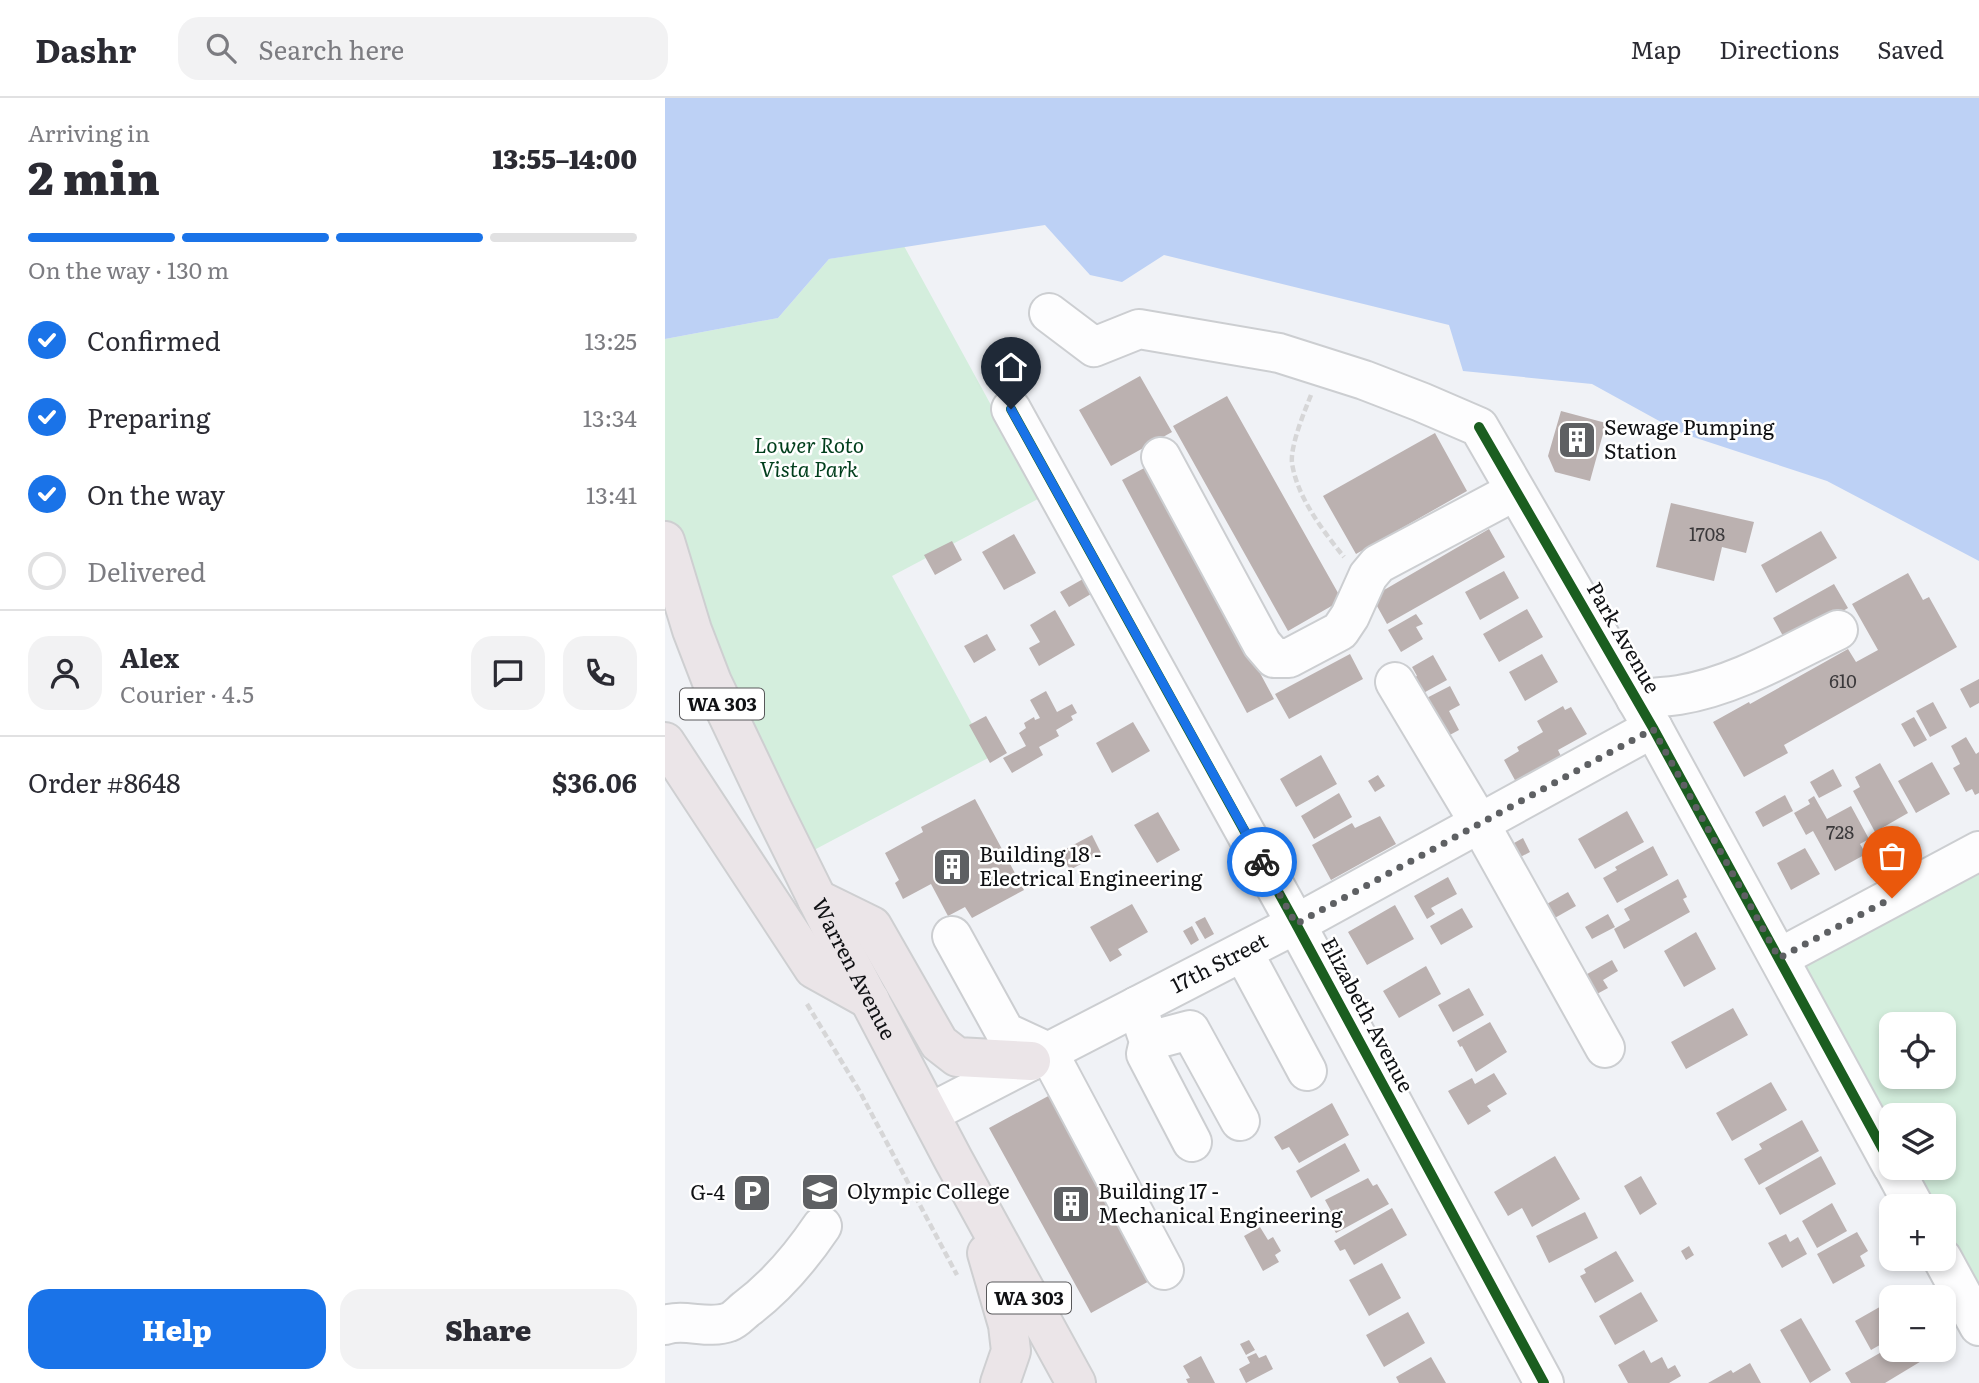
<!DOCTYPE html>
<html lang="en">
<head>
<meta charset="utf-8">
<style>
	:root { --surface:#fff; --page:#f2f2f3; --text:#2b2b33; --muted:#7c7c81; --line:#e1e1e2; --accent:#1a73e8 }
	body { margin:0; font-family:Literata,serif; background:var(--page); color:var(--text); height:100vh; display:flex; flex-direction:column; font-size:26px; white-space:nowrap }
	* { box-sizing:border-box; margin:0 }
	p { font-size:23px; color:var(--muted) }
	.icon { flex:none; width:38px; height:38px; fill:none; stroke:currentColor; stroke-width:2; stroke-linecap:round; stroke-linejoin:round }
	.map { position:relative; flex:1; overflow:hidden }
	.details { display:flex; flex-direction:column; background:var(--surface); width:665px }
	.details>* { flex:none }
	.tools { position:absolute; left:1214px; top:914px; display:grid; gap:14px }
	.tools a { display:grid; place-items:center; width:77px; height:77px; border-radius:14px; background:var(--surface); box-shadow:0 4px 10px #0003; font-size:35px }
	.pin { position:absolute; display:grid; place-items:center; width:60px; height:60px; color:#fff; margin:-72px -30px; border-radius:50% 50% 50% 0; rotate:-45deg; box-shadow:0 0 7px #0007 }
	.pin .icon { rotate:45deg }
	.courier { position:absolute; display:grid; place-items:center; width:70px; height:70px; margin:-35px; border:5px solid #1a73e8; border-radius:50%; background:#fff; color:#222; box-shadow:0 2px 9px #0007 }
	.headline em { font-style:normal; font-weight:800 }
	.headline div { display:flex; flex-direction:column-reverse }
	.headline { display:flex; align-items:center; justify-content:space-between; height:119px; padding:0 28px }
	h1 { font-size:46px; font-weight:800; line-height:52px }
	.bar { display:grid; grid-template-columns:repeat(4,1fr); gap:10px 7px; align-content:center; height:84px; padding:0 28px }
	.bar i { height:9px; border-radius:5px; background:var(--line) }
	.bar .current { background:var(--accent) }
	.bar p { grid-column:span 4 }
	.line { display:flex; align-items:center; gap:18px; padding:0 28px; border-top:2px solid var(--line) }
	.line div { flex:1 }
	.round { display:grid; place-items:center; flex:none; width:74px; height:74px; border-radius:21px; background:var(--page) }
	ol { padding:0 28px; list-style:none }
	li { display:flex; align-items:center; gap:21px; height:77px }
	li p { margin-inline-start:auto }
	li .icon { padding:7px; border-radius:50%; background:var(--accent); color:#fff; stroke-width:4 }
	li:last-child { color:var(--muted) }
	li i { width:38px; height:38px; border:4px solid var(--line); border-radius:50% }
	.primary-button { display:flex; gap:14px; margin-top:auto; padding:14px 28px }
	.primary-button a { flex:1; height:80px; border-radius:21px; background:var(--accent); color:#fff; font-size:28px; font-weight:800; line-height:80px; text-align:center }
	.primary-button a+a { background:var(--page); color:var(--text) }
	header { display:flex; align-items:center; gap:42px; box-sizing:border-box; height:98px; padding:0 35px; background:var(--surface); border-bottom:2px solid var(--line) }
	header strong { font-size:33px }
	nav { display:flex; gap:38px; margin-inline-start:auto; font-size:24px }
	.search { width:490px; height:63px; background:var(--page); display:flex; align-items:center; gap:18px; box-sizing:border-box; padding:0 24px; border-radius:21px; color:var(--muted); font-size:26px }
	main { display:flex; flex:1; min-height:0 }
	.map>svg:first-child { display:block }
</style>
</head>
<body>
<header>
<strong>Dashr</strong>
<div class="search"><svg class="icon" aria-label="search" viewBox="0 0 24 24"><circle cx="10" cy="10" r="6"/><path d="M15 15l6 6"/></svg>Search here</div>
<nav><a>Map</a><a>Directions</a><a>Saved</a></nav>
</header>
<main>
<section class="details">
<div class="headline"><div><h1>2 min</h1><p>Arriving in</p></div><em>13:55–14:00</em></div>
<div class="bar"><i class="current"></i><i class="current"></i><i class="current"></i><i></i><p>On the way · 130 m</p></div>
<ol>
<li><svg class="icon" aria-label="check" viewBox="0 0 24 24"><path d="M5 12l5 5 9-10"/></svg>Confirmed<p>13:25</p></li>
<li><svg class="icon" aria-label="check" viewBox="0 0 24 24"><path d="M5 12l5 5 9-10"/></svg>Preparing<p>13:34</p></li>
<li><svg class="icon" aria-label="check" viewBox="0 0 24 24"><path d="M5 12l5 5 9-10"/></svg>On the way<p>13:41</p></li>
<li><i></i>Delivered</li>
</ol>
<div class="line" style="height:126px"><a class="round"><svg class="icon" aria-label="person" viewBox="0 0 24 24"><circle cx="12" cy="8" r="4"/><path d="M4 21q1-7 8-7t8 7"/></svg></a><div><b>Alex</b><p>Courier · 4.5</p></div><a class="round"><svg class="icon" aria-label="chat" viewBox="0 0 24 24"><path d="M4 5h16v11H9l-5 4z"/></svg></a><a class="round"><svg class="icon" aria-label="phone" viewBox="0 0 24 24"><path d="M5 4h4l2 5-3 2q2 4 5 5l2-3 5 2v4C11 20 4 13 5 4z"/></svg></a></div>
<div class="line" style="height:91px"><div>Order #8648</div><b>$36.06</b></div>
<div class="primary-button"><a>Help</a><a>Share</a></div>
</section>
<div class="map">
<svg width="1314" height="1285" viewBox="0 0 1314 1285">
	<rect width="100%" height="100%" fill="#f0f2f6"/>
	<!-- green -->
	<path fill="#d4eedd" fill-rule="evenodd" d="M239,148L332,318L390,392L227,478L325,659L132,761L0,443V241L113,220L164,161Z
		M1314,753V1228L1279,1160V1108H1249L1228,1069H1279V1017H1227V1068L1114,860ZM1227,926H1279V978H1227Z"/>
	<!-- water -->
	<path fill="#bdd1f5" d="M0,0H1314V463L1162,383L1016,335L927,286L798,273L784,227L499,157L457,184L425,177L380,127L164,161L113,220L0,241Z"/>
	<!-- building -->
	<path fill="#bbb1b0" d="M475,278L507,334L446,368L414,312Z
		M562,298L677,502L623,533L508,328Z
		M896,313L941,325L925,383L890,374L883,358Z
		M770,335L802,393L691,456L658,398Z
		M483,368L609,601L582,615L457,382Z
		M1006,405L1089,424L1081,455L1057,449L1049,483L991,469Z
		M824,431L840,459L722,526L707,499Z
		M1156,433L1172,460L1111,495L1096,467Z
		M349,436L371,475L339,492L317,454Z
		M287,443L297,462L270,477L259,457Z
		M839,473L854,500L815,522L800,494Z
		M1243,475L1258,502L1264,499L1292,549L1119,647L1123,655L1079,679L1048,624L1084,604L1085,606L1183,551L1191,564L1213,552L1187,506Z
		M418,481L426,496L404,509L395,494Z
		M1169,486L1183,510L1122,545L1108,520Z
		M862,511L878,539L834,564L818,536Z
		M390,512L410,547L374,568L364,550L375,544L365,527Z
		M751,516L758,526L751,529L758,541L736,554L723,532Z
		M322,536L331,552L309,565L299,548Z
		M685,556L698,581L624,621L610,596Z
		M877,556L893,584L860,603L844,574Z
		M768,557L782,582L753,598L745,582L752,578L747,569Z
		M1314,581V605L1305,610L1295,591Z
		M785,588L795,607L784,613L794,632L770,645L748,607Z
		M381,593L392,614L407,606L412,615L406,618L408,622L391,632L394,638L374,649L378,657L347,675L338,660L361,648L354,635L361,630L359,625L369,619L370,622L375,620L365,602Z
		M1268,604L1282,630L1265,639L1251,613Z
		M898,608L900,612L906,609L922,636L893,652L896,658L851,684L839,662L854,653L852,649L878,634L872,623Z
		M321,618L342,655L325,665L304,627Z
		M1249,619L1262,642L1249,649L1236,626Z
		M468,624L485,653L447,675L431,645Z
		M1301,639L1311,656L1314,654V695L1310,697L1307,691L1301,694L1288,670L1295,666L1286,648Z
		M656,657L672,686L631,709L615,681Z
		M1267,664L1285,696L1251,715L1233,683Z
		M1215,665L1243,715L1210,734L1188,693L1195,689L1190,679Z
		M1168,671L1177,688L1154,700L1145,684Z
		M713,677L720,688L710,694L703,683Z
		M674,695L687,719L649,741L636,718Z
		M1120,697L1128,713L1098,729L1090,714Z
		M1149,698L1162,721L1186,708L1204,741L1195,746L1201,756L1170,773L1148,733L1141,737L1129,715L1145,706L1143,702Z
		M310,701L359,792L307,820L300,809L283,818L266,786L238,801L230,785L234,782L220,755L258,734L256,729Z
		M962,713L979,744L930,771L913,741Z
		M493,714L515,752L492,765L469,727Z
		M715,718L731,746L666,782L647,747L687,725L690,730Z
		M427,737L436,755L405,772L395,754Z
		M858,740L865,754L848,763L840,750Z
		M988,748L1003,777L952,805L938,780L952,772L950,769Z
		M1140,750L1155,776L1126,792L1112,765Z
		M783,779L792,796L766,810L770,816L762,821L749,798Z
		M1013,781L1022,799L1018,801L1025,814L959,851L949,831L965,822L959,811Z
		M903,794L911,808L888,821L880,807Z
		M467,806L483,834L453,851L457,857L445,864L425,829Z
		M730,807L749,841L702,867L683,834Z
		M797,810L808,829L776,847L765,828Z
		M943,816L950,829L927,841L920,829Z
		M540,819L549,836L540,841L530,824Z
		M527,828L534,842L526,847L518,833Z
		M1031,834L1051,871L1019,889L999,853Z
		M947,862L953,873L938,882L943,890L919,903L908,884Z
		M761,868L776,896L734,920L718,893Z
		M804,890L819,917L788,934L773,907Z
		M1068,910L1083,937L1021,971L1006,944Z
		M825,924L842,954L811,974L797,948L795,949L792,943Z
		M829,975L842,996L822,1008L826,1013L803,1027L783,993L807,980L810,986Z
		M1106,984L1122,1012L1067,1043L1051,1015Z
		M387,996L488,1181L426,1215L324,1030Z
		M667,1005L684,1037L634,1065L624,1049L617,1052L609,1039Z
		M1137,1022L1154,1053L1094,1087L1079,1061L1097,1051L1094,1046Z
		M680,1045L695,1073L646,1100L631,1073Z
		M890,1058L915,1101L867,1129L857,1110L843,1118L829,1094Z
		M1156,1058L1171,1086L1115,1117L1100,1090Z
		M976,1078L992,1106L975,1117L959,1088Z
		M703,1080L708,1088L712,1086L724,1106L671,1135L660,1116L666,1113L660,1102Z
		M1167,1105L1182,1133L1152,1150L1137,1123Z
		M727,1110L742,1137L689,1167L680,1151L675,1153L669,1143Z
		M920,1114L933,1140L884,1165L871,1138Z
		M595,1129L603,1142L608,1139L616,1153L610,1157L614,1164L598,1173L579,1138Z
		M1192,1134L1203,1153L1195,1158L1200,1168L1168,1186L1152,1156Z
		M1121,1136L1125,1144L1133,1139L1142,1156L1117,1170L1103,1145Z
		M1024,1148L1029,1157L1021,1162L1016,1153Z
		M951,1153L969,1183L930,1205L915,1178L921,1175L919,1171Z
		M717,1165L736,1200L704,1218L684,1182Z
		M976,1194L993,1223L950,1247L934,1218Z
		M1227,1202V1240L1206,1252L1190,1223Z
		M743,1214L760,1245L719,1269L701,1237Z
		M1136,1220L1166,1272L1145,1285L1115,1232Z
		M584,1242L590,1252L581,1257L575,1246Z
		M1227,1248V1251H1259L1263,1259L1220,1285H1186L1180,1275Z
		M979,1252L986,1265L997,1259L1003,1271L1010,1267L1016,1278L1004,1285H963L953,1267Z
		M591,1255L594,1260L601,1257L608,1271L581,1285L574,1271L585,1265L582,1259Z
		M536,1258L550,1285H523L521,1281L525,1280L518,1268Z
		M766,1259L781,1285H734L731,1279Z
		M1085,1265L1096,1285H1043L1066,1272L1068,1275Z"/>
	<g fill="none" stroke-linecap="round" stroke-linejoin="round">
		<defs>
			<g id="minor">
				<path d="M384,215L429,249L474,231L614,255L699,282L756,304L814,329L988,630L1227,1068"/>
				<path d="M346,311L631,826L879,1285"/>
				<path d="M496,359L597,546L609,560H624L675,533L685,518L703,478L713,466L850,393"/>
				<path d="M730,584L815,726L940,950"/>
				<path d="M971,601C985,600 1000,599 1014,597C1070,588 1123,556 1173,532"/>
				<path d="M287,838L340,934L383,954L499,1172"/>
				<path d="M578,854L642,973"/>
				<path d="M1114,860L1314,753"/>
				<path d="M472,908L484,943L481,956L527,1044"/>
				<path d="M484,943L525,932L575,1023"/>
				<path id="s1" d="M265,1015L631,826L988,630"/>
				<path d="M1228,1069L1249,1108"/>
				<path d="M1277,1160L1314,1228"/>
				<path d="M0,1227C20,1220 43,1232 64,1224C70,1222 76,1215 81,1211C112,1188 136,1159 157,1128"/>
			</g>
			<g id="major">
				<path id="s2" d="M0,443L27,532L47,584L108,712L166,829L288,1061L411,1285"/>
				<path d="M0,644L149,871L205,902"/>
				<path d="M152,801L207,828L274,945L292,959L366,963"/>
				<path d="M322,1155L343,1227L346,1253L335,1285"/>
			</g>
		</defs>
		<!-- minor casing -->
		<use href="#minor" stroke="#ccced1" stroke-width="42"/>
		<!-- major casing -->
		<use href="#major" stroke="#cecfd1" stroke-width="42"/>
		<!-- path -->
		<path stroke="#d6d6d7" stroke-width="4.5" stroke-dasharray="7 3.5" stroke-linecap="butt" d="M646,297C640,312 625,348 627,365C632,399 658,433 679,459
			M142,906L195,994L292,1177"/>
		<!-- minor -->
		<use href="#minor" stroke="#fdfdfe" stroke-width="38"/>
		<!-- major -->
		<use href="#major" stroke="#ebe5e8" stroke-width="38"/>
		<defs>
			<path id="cycleway" d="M346,311L631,826L879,1285
				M814,329L988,630L1227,1068"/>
		</defs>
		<!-- cycleway casing -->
		<use href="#cycleway" stroke="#fff" stroke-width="15"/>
		<!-- cycleway -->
		<use href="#cycleway" stroke="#1b5e20" stroke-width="10"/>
	</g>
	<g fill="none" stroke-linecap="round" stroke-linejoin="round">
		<!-- done -->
		<path stroke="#5e6063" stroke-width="7" stroke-dasharray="0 12.6" d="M597,764L631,826L988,631L1114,860L1227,800"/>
		<!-- route -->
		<path stroke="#1a73e8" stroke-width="9" d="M346,311L597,764"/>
	</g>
	<!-- icons -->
	<defs>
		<symbol id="building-square" viewBox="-11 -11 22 22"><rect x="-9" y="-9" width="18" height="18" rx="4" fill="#5e6063" stroke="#fff"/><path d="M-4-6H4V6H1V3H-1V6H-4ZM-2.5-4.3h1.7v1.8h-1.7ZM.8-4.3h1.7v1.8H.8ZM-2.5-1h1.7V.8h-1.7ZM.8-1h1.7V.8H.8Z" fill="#fff"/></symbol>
		<symbol id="university-square" viewBox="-11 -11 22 22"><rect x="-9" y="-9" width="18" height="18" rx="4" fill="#5e6063" stroke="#fff"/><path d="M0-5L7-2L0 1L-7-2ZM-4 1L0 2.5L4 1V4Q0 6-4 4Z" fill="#fff"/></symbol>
		<symbol id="parking-square" viewBox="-11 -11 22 22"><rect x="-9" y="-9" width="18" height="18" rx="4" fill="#5e6063" stroke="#fff"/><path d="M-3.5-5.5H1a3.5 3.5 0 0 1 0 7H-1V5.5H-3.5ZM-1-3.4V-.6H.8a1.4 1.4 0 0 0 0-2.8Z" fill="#fff"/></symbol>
	</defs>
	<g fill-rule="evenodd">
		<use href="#building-square" x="890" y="320" width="44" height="44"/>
		<use href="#building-square" x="265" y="747" width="44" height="44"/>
		<use href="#university-square" x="133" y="1072" width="44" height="44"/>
		<use href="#parking-square" x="65" y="1073" width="44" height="44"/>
		<use href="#building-square" x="384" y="1084" width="44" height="44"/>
	</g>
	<g text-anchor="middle" stroke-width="5" stroke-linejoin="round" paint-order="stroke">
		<!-- number labels -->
		<g font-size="18" fill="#3b393b">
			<text x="1042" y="443">1708</text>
			<text x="1178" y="590">610</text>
			<text x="1175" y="741">728</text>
		</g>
		<!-- shield labels -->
		<g fill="#fff" stroke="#58585a" stroke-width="2">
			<rect x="15" y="590.5" width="84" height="31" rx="5"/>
			<rect x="322" y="1184.5" width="84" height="31" rx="5"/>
		</g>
		<g font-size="19" font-weight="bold" fill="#101114">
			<text x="57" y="613">WA 303</text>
			<text x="364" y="1207">WA 303</text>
		</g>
		<!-- poi labels -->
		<g font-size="21" fill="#101114" stroke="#fff" text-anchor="start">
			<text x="939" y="337">Sewage Pumping<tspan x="939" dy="24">Station</tspan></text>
			<text x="314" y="764">Building 18 -<tspan x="314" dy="24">Electrical Engineering</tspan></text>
			<text x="182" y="1101">Olympic College</text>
			<text x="433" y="1101">Building 17 -<tspan x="433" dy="24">Mechanical Engineering</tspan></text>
			<text x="60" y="1102" text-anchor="end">G-4</text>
		</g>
		<!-- park labels -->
		<g font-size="21" font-style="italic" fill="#003e1c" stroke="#fff">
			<text x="144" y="355">Lower Roto<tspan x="144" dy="24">Vista Park</tspan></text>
		</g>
		<!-- street labels -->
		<g font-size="21" fill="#101114" stroke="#fff">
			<text transform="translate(958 540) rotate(60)" y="7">Park Avenue</text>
			<text dy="7" stroke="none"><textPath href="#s1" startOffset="326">17th Street</textPath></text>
			<text dy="7" stroke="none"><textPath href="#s2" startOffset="469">Warren Avenue</textPath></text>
			<text transform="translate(702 917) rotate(62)" y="7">Elizabeth Avenue</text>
		</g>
	</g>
</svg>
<div class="tools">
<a><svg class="icon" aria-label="locate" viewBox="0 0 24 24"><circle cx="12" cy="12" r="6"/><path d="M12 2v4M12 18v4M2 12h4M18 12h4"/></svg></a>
<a><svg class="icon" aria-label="layers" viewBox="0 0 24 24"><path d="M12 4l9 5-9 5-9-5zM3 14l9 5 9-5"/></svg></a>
<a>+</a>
<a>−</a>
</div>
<div class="pin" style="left:1227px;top:800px;background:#ea580c"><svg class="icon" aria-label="bag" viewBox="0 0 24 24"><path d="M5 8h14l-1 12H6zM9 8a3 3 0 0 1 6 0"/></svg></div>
<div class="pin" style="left:346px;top:311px;background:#1f2937"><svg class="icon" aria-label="home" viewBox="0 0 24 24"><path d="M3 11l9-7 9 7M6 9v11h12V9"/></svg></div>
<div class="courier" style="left:597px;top:764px"><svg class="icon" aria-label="bike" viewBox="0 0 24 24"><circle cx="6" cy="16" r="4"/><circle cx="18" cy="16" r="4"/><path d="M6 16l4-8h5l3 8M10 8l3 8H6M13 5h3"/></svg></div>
</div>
</main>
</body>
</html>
